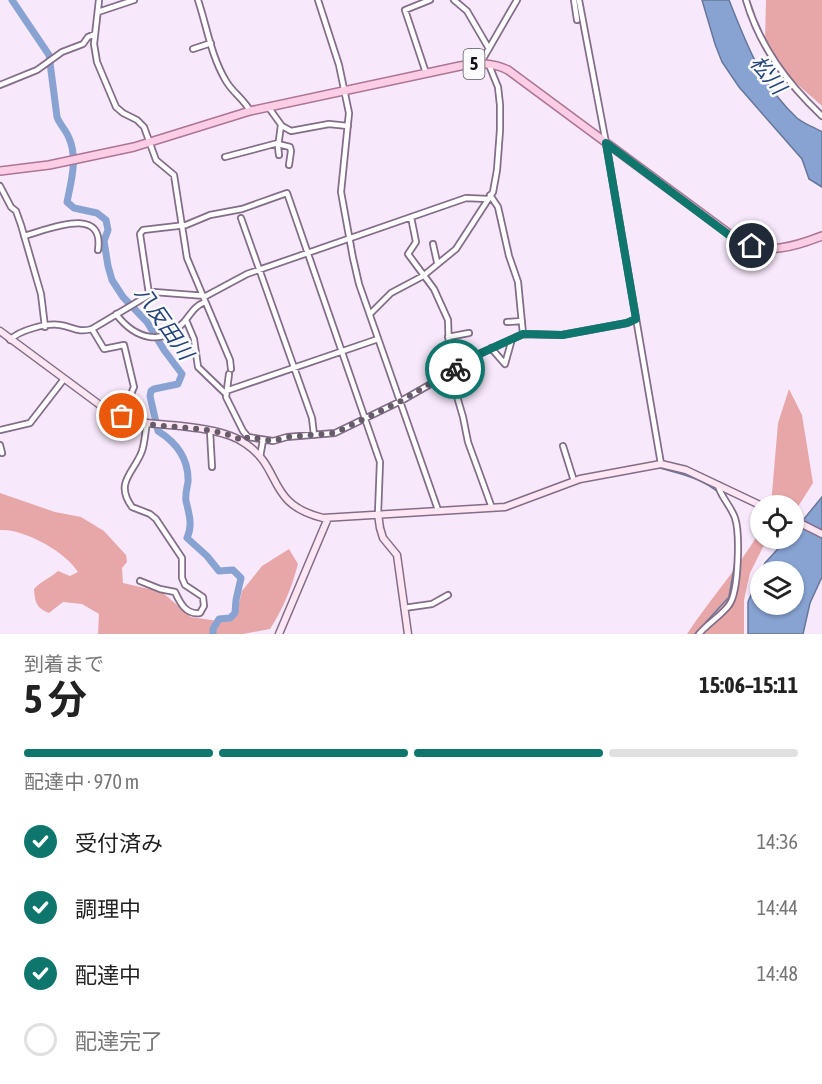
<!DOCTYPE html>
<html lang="ja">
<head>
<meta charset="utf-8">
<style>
	:root { --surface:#fff; --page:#f2f2f2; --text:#222; --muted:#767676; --line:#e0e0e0; --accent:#0f766e }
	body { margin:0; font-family:"Asap Condensed","Noto Sans JP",sans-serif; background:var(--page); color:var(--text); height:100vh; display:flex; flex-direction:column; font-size:22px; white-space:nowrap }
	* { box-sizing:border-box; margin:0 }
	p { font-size:20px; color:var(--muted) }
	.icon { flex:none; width:33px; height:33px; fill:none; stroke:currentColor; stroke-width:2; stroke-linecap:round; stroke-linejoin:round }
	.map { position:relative; height:634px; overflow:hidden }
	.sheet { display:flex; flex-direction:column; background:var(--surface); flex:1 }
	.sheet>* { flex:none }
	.controls { position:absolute; left:750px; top:495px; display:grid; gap:12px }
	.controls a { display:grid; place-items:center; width:54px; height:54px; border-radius:50%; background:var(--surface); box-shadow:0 2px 4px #0004; font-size:30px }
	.pin { position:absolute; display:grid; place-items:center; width:51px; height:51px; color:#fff; margin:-26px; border:3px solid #fff; border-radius:50%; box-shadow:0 2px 6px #0007 }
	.courier { position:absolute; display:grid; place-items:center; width:60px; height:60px; margin:-30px; border:4px solid #0f766e; border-radius:50%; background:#fff; color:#222; box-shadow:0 2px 8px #0007 }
	.headline em { font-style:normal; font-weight:700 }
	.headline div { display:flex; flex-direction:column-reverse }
	.headline { display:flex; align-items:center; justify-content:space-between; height:102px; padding:0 24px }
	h1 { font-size:39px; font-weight:700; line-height:45px }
	.bar { display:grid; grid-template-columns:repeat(4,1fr); gap:9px 6px; align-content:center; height:72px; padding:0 24px }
	.bar i { height:8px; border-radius:4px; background:var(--line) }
	.bar .on { background:var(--accent) }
	.bar p { grid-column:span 4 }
	ol { padding:0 24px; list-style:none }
	li { display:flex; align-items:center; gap:18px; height:66px }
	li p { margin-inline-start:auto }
	li .icon { padding:6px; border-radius:50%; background:var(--accent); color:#fff; stroke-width:4 }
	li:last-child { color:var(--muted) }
	li i { width:33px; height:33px; border:3px solid var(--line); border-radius:50% }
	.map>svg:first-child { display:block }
</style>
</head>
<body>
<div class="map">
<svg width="822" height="634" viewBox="0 0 822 634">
	<rect width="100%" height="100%" fill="#f7e8fb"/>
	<!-- forest -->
	<path fill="#e7a7a9" d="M766,0H822V106L789,77L765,41Z
		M789,389L802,415L813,483L794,513V506L771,505L778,423Z
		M0,493L55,512L81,517L104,531L126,555L127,562L122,568L123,583L162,592L191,617L218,621L236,615L242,591L262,566L289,549L298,564C292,587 283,609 270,629L243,634H98L99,614L82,604L63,602L49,613C36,608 35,602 34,589C41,581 50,578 58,571L70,576L78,572C66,552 23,528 0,530Z
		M760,531V538L767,539L750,573L744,600V634H687C710,599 739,567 760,531Z"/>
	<!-- water -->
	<path fill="#88a3d2" stroke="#66779b" stroke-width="1.5" d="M702,0H729C746,43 762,86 797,118C804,124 814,127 822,132V187L809,179L802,159L739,87L722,62L715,44Z
		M822,497V577L810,603L803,634H748V602L760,574V604H794V572L762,571L765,563L787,539L794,538V531Z"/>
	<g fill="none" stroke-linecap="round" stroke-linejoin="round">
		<!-- stream -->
		<path stroke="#66779b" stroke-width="1.5" d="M576,0L581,21
			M622,250L658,458
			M660,465V468C681,474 702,478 719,493
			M730,512L734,522
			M695,634L729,597L736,556"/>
		<!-- river -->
		<path stroke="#88a3d2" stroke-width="7" d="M12,0L49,55L57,117C60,125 66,130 69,138C78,158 71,182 67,202L74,208L97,213L106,220L108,230L104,241L108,266L112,280L123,297L147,322L164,350L182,374L178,384L154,389L151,391L150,396L158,431C177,443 189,459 188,482C187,488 185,494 186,501C189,514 193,525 187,538L207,556L219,571L233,570L241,578L236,600L235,613L230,618L219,619L213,629V634"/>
		<defs>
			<path id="street" d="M99,0L94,44L97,62L116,107L123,113L137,120L144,127L156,160L174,175L187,258L230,360L231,369
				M198,0C207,27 211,56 226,81C233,93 244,99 250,111
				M318,0L339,65L349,113L341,192L353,258L359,284L438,510
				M454,0L467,11L488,47
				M574,0L577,20
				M579,0L606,143L661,464
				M746,0C760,47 787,83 822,116
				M98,12L134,0
				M193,49L211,43
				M480,64L517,0
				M426,73L405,10L430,0
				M0,85L37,70L62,52L83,44L88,37L95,34
				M269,108L282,126L291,131L329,124L348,126
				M278,144L290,147L291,151L289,165
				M279,155L278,147L281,125
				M225,157L278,143
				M0,186L11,207L16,211L21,225L41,294L45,327
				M490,195L498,207L509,256L518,282L523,334
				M411,217L416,242L408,254L434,289L448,320L449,351L456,393L463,417L468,442L492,508
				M241,218L312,418L314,435
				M24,236C47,230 105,204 98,250
				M433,244L437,262
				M149,294L140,234L143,230L186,225L210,215L242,209L287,193L380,462L378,514
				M116,314C135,339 162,347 184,322C191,314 194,306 205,302
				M370,314L391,293L423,276L456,249L493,192L497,170L500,130V105L498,87L489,65
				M186,320L194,339L198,367L226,394
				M507,322L522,321
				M92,329L104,349L124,345L134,387C129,396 130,408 126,418
				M448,337L469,333
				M10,340C19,330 47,323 60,325C73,327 78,333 92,329L154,292L206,296L247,274L466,198L488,199
				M491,348L505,364
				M505,364L512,339
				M229,374L226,397L243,431L248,437L273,441L287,437L335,433L401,401L464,365L477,355L523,334L562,335L627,323L636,319
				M226,391L378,339
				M0,430L30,423L64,379
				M210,431L212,467
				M0,445L2,453
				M563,446L574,481
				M260,457L263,440
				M140,581L160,589L175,592C180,603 186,615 200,613L204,606L203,597L185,585L182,578V558L156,519L150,514L132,507C114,482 134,473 142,451C145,442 145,432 147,423
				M404,608L432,604L448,595
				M699,634C708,623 721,616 729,605C739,592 740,533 735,518C731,506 720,496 718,485"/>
			<path id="secondary" d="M0,331L104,408L128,419L138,422C169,426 222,426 246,444C283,469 266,504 323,518L505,507L580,479L661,464L686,470L762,506
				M378,514L380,528L383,538L397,555L408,634
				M794,520L822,534
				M279,634L328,518"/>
			<path id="primary" d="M0,171L49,165L134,147L250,111L460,66C477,63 492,62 508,70L739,241C767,255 794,247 822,236"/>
		</defs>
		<!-- street casing -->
		<use href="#street" stroke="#836d89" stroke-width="8"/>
		<!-- secondary casing -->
		<use href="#secondary" stroke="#836d89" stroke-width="9"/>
		<!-- primary casing -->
		<use href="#primary" stroke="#ac7594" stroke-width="10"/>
		<!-- street -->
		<use href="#street" stroke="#fff" stroke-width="4.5"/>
		<!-- secondary -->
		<use href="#secondary" stroke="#fee6f2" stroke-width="6"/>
		<!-- primary -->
		<use href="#primary" stroke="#fdcde6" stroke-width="7"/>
	</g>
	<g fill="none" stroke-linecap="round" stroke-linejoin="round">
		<!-- done -->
		<path stroke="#655b69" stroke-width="6" stroke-dasharray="0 10.8" d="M122,416C156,433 206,421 243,441L248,437L273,441L287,437L335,433L401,401L455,369"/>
		<!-- route -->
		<path stroke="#0f766e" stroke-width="8" d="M455,369L477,355L523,334L562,335L627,323L636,319L606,143L729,235L752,246"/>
	</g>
	<g text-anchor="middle" stroke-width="5" stroke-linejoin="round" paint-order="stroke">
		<!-- shield labels -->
		<rect fill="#fbfbfb" stroke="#5b565e" stroke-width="1.5" x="463.5" y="49" width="21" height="30" rx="4.5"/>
		<g font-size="18" font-weight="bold" fill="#170f1a">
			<text x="474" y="70">5</text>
		</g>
		<!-- water labels -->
		<g font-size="21" font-style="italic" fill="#22427c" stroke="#fbfbfb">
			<text transform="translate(768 75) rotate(51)" y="7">松川</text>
			<text transform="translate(164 323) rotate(55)" y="7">八反田川</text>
		</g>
	</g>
</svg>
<div class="controls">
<a><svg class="icon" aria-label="locate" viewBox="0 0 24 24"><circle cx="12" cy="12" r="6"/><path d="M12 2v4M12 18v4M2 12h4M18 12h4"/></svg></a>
<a><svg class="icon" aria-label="layers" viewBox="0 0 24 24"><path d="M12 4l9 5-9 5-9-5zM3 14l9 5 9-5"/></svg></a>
</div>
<div class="pin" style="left:122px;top:416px;background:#ea580c"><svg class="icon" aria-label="bag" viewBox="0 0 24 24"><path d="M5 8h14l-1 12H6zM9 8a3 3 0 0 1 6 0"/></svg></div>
<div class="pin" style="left:752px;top:246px;background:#1f2937"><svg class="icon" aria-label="home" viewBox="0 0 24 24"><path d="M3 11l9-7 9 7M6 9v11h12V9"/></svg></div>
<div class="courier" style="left:455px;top:369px"><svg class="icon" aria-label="bike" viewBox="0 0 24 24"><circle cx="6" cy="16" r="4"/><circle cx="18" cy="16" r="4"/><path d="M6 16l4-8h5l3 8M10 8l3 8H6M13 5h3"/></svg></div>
</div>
<section class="sheet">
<div class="headline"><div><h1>5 分</h1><p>到着まで</p></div><em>15:06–15:11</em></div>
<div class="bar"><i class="on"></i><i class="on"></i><i class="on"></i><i></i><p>配達中 · 970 m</p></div>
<ol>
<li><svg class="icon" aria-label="check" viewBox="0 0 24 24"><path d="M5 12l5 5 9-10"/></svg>受付済み<p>14:36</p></li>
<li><svg class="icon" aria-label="check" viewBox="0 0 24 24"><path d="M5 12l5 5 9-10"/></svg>調理中<p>14:44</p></li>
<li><svg class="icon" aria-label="check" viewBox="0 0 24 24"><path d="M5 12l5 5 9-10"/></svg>配達中<p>14:48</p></li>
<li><i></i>配達完了</li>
</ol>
</section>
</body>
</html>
